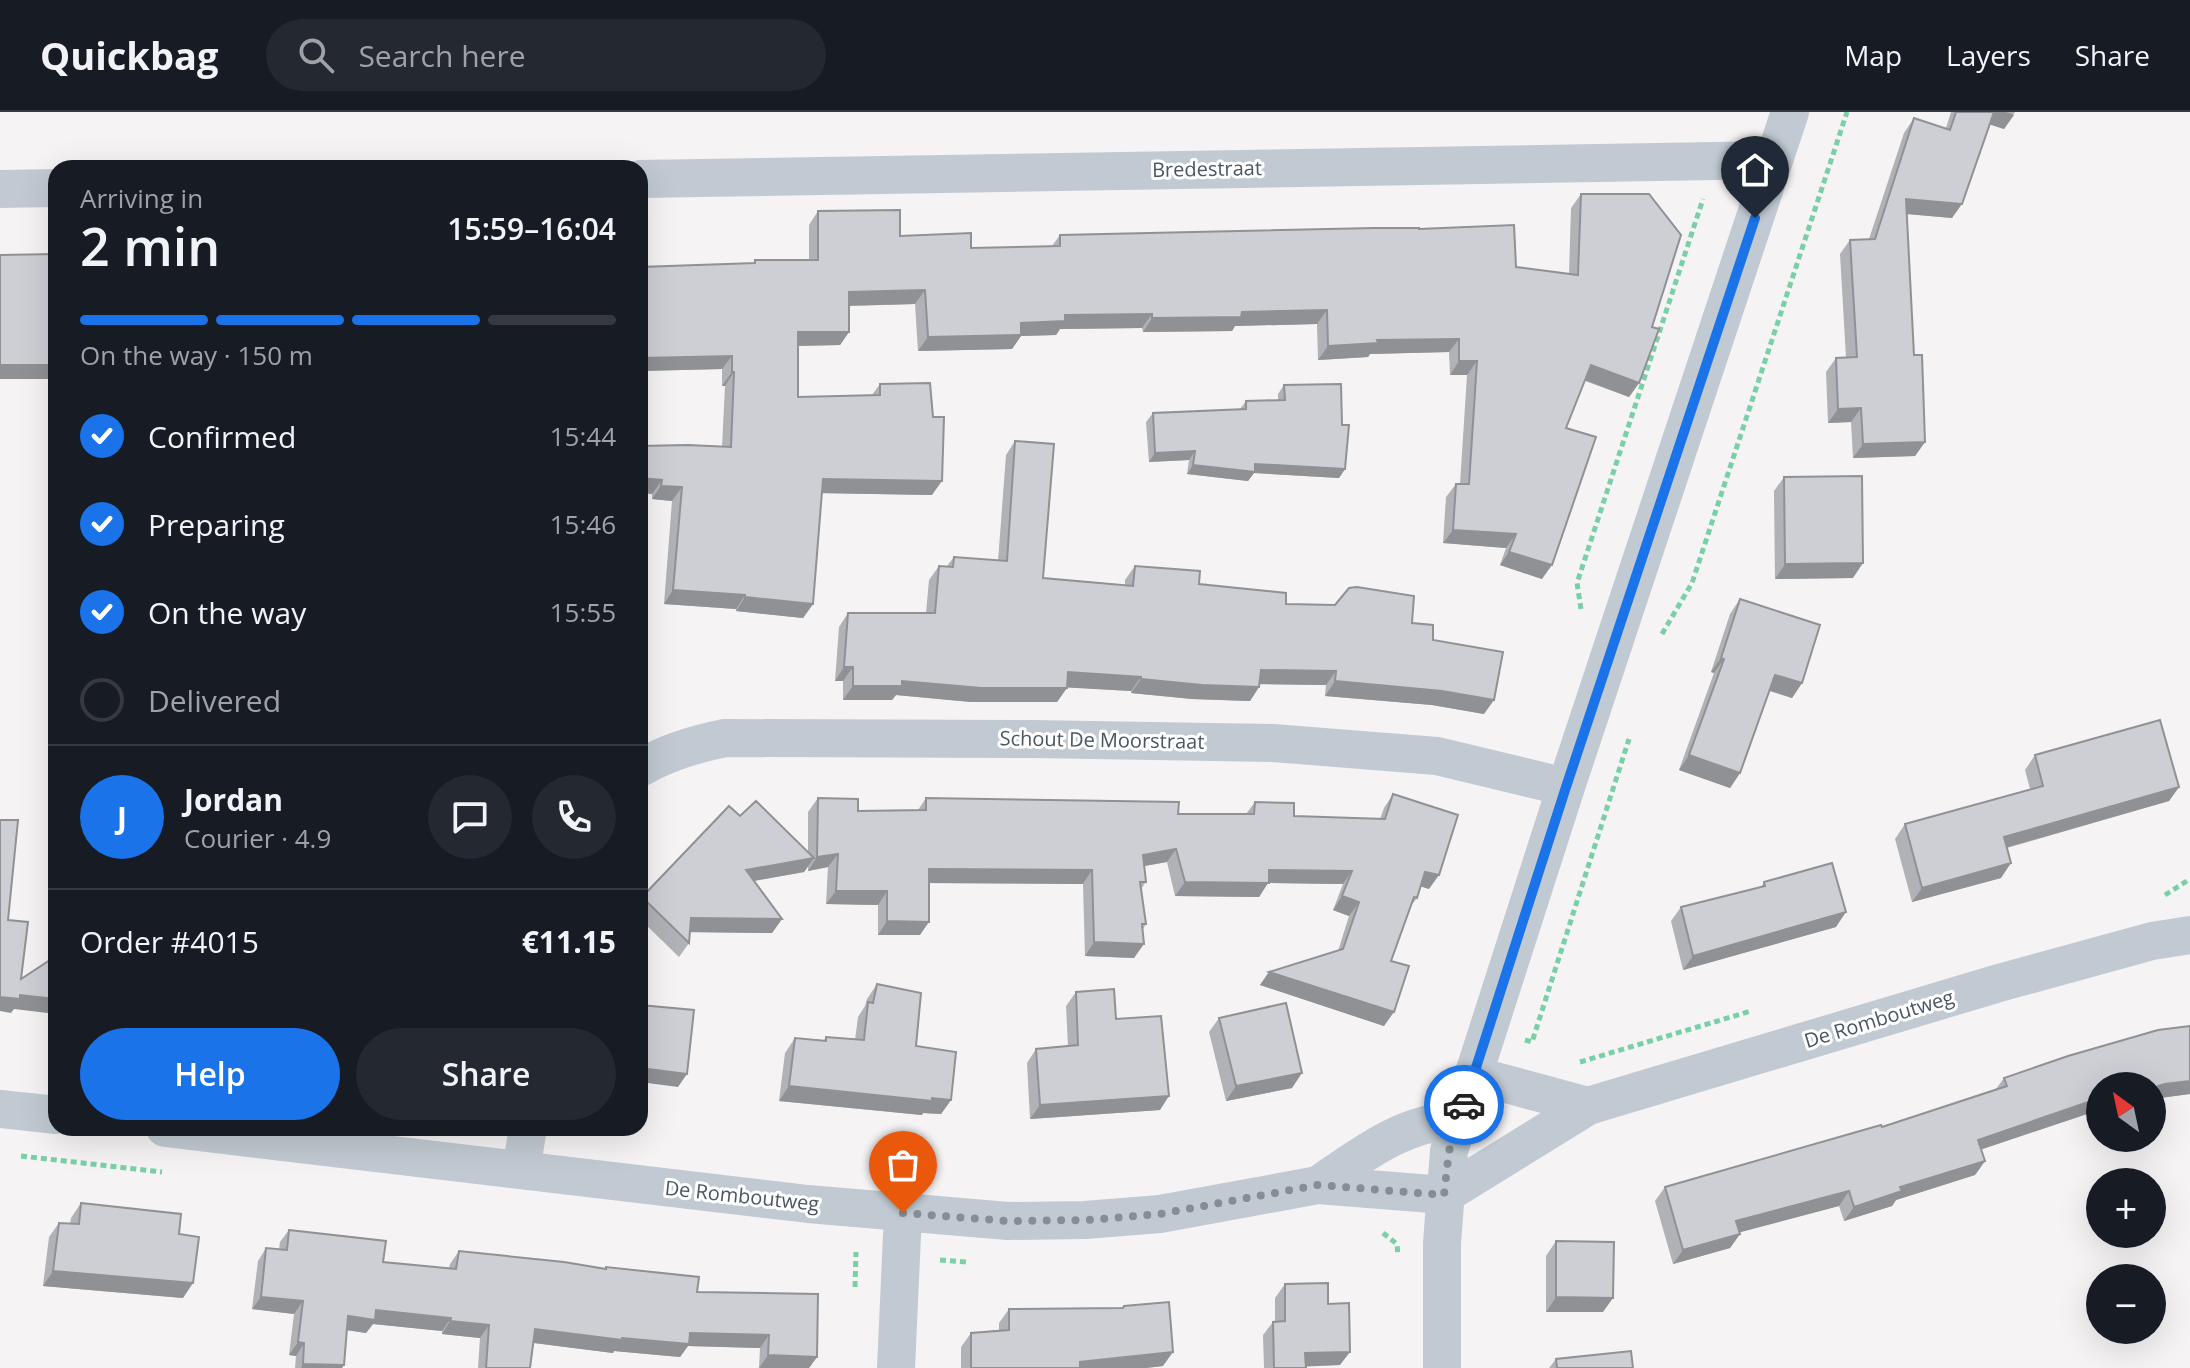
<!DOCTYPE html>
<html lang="en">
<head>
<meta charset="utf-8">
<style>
	:root { --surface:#171b24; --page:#242831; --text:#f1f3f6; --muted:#9ea1a6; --line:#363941; --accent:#1a73e8 }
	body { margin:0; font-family:"Open Sans",sans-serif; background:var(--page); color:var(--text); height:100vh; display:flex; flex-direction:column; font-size:30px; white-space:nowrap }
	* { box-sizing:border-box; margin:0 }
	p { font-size:26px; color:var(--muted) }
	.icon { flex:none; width:44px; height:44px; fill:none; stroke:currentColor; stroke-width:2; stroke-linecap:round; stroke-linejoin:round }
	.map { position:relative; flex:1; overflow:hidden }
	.side { position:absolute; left:48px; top:48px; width:600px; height:976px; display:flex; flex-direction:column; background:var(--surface); border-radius:24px; box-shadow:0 8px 32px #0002 }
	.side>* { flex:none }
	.needle { width:52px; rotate:327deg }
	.fabs { position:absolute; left:2086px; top:960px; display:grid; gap:16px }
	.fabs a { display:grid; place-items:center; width:80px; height:80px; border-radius:50%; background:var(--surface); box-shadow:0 8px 32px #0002; font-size:40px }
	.pin { position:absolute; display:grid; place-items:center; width:68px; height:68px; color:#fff; margin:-82px -34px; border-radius:50% 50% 50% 0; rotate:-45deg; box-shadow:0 0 8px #0007 }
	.pin .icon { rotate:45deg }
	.courier { position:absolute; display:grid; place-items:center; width:80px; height:80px; margin:-40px; border:6px solid #1a73e8; border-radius:50%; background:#fff; color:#222; box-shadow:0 2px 10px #0007 }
	.headline em { font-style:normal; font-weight:600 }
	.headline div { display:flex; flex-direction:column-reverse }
	.headline { display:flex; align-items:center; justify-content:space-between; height:136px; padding:0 32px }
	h1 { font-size:52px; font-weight:600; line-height:60px }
	.bar { display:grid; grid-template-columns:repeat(4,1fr); gap:12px 8px; align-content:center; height:96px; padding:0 32px }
	.bar i { height:10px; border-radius:6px; background:var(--line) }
	.bar .on { background:var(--accent) }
	.bar p { grid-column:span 4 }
	.line { display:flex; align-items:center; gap:20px; padding:0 32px; border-top:2px solid var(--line) }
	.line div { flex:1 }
	.round { display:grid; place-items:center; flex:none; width:84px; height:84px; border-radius:42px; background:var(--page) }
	ol { padding:0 32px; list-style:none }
	li { display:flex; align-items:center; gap:24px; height:88px }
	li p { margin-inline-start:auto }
	li .icon { padding:8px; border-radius:50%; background:var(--accent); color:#fff; stroke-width:4 }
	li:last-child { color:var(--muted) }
	li i { width:44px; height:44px; border:4px solid var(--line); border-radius:50% }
	.button { display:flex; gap:16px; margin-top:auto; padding:16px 32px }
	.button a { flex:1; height:92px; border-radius:48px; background:var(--accent); color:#fff; font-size:32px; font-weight:600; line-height:92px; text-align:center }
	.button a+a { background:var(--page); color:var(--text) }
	header { display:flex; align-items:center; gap:48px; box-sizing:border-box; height:112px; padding:0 40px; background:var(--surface); border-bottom:2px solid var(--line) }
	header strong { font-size:38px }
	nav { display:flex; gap:44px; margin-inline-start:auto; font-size:28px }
	.search { width:560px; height:72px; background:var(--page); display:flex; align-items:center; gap:20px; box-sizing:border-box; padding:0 28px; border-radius:44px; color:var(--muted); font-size:30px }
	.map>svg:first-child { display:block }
</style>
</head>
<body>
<header>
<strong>Quickbag</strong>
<div class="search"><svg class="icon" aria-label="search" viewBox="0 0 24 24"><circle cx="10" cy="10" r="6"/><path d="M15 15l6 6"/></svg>Search here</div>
<nav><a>Map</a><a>Layers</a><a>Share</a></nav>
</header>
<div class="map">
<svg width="2190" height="1256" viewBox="0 0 2190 1256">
	<rect width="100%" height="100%" fill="#f5f3f3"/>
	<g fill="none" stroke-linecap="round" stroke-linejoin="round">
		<!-- path -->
		<path stroke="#7ad0a6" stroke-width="5" stroke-dasharray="6 4" stroke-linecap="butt" d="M1581,497L1577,471L1703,87
			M1662,522L1692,471L1847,0
			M2165,783L2190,767
			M1525,928L1532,930L1629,627
			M1580,950L1751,899
			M21,1044L162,1060
			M1383,1121L1397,1132L1398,1144
			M940,1148L966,1150
			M855,1175L856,1140"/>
		<!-- street -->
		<path stroke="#c1cad2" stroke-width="38" d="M640,67L1774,48
			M0,77L56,76
			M640,656C666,641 695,632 725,626L1033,627L1273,631L1437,644L1566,675
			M1473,963L1588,994
			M0,997L56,1003
			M165,1016L808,1092L1008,1109L1085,1108L1160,1102L1318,1073L1444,1083L1588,994L1999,871L2152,829L2190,823
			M521,1058L528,1016
			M1318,1073C1360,1044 1406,1008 1458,1009
			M896,1256L903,1101
			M1442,1256V1131L1449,1039L1566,675L1790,0"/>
	</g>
	<!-- wall -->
	<path fill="#b0b2b7" d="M1951,0H2015L2004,17L1990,12L1952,106L1906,102L1914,243L1925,330L1915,344L1853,346L1851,310L1828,311L1826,260L1836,246H1846L1840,142L1850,128L1869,127L1904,21L1914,6L1946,16Z
		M1581,82L1652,215L1639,271L1629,285L1585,269L1566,316L1542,467L1500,453L1506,436L1443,431L1446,385L1456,372H1460L1467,263H1450L1449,240L1370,242L1368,245L1318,248L1317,212L1235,214L1232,219L1143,220L1142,216L1060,217L1056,223L1021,224L1012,237L918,239L915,192L849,194V220L840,233L798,234V285L872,283L880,272L932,383L822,381L813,492L803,506L736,499V497L664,492L672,389L652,387V382L640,334L722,335L725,274H722V257L642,259L640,155L753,151L755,148H809V113L818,99L900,124L971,136L1052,134L1060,123L1419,117L1516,155L1569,162L1571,96Z
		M1284,273L1342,313L1345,357L1339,366L1254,361L1248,369L1187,362L1189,348L1149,350L1146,310L1153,301L1240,297L1246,289L1278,288V282Z
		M1015,329L1043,466L1125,474V468L1135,454L1199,472L1286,492L1412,511L1433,528L1484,602L1432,593L1325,584L1326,573L1260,572L1259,575L1250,589L1192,587L1131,581V579L1067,575L1057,590H971L896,583L892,588H843V569H835L839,515L848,501H926L929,468L939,454H947L954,445L998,449L1006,343Z
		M1784,365L1853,466L1775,467L1774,379Z
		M1740,487L1802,571L1792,586L1769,579L1740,661L1730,676L1679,658L1714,561L1711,560L1730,502Z
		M2035,643L2179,675L2169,689L2007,736L2001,766L1912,790L1895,727L1905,712L2030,677L2025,658Z
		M1393,682L1429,777L1421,774L1417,786L1410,795L1391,849L1384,914L1260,873L1269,860L1338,839L1349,804L1333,798L1343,772L1268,771L1259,785L1175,784L1167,750L1144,754L1146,770L1141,777L1146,812L1143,817L1134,846L1085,844L1083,772L929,771L920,823H878V793L826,792L828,755L808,759V754L804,760L754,769L782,807L772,821L690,820L689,831L679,845L640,807V788L642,785L740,704L808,740V700L818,686L858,699L918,698L926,686L1178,702H1246L1255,690L1294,704L1380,707L1384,696Z
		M1764,770L1836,815L1683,858L1671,809L1681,795L1761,775Z
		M877,872L951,988L941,1002L923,1001L922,1003L779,989L785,941L795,926L824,928L826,925L855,928L858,905L865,894L867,887Z
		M1076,880L1116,907L1160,998L1030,1007L1027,951L1036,937L1068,934L1066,894Z
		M1219,906L1292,976L1226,989L1209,920Z
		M2190,914V982L2152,987V974H2100V1002L2097,1003L2096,999L1981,1037L1985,1049L1975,1063L1896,1088L1892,1094L1844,1109L1839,1094L1739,1120L1740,1122L1730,1136L1673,1152L1655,1089L1665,1075L1881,1013L1882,1015L1996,977L2004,966L2068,944L2158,918Z
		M81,1091L179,1122L183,1186L43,1174L49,1125L59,1111L70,1112L71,1106Z
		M289,1118L383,1150L449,1156L450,1152L459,1139L605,1157L606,1155L697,1180L817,1245L809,1256H759L760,1236L688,1234L680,1245L614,1239L613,1241L534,1231L530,1256H478L480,1226L442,1222V1219L373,1212L366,1221L347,1218L342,1256H295L296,1244L289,1243L294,1202L252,1197L258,1149L266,1136L279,1137L280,1130Z
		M1556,1129L1603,1200H1546V1144Z
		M1285,1172L1328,1192L1340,1253L1306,1254V1256H1264L1263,1223L1273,1210H1275V1186Z
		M1124,1194L1163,1254L1146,1256H961V1235L971,1221L999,1218V1211L1009,1197L1122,1196Z
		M1556,1247L1633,1256H1549Z"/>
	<!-- shaded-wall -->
	<path fill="#909195" d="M1993,0H2006L2014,3L2004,17L1985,11Z
		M1906,87L1962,92L1952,106L1896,101Z
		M925,178L915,192L839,194L849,180Z
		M1327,198L1317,212L1235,214L1232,219L1143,220L1152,206L1242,200Z
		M1152,202L1142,216L1060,217L1056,223L1021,224L1012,237L918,239L928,225L1065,203Z
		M798,220H849L840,233L789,234Z
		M1459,227L1449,240L1370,242L1368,245L1318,248L1328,234L1377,228Z
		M732,244L722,257L640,259L642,246Z
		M1459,249H1477L1467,263H1450Z
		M0,253H56V267H0Z
		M1591,253L1639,271L1629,285L1582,267Z
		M732,260H734L725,274H722Z
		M1861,296L1851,310L1828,311L1838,297Z
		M1925,330L1915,344L1853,346L1863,332Z
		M1195,339L1189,348L1149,350L1155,341Z
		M1255,352L1345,357L1339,366L1254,361L1248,369L1187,362L1193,353Z
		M640,366L662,368L652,382L640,381Z
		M823,367L942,369L932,383L813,381Z
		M661,374L682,375L672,389L652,387Z
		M1453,418L1516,422L1506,436L1443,431Z
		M1509,440L1552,453L1542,467L1500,453Z
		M1863,451L1853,466L1775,467L1785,452Z
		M673,478L745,483L736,497L664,492Z
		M745,485L813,492L803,506L736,499Z
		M1721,546L1724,547L1714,561L1711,560Z
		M844,555H853L843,569H835Z
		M1261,558L1336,559L1326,573L1251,572Z
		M1068,560L1141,565L1131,579L1058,575Z
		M1775,563L1802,571L1792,586L1765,577Z
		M1141,567L1259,575L1250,589L1192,587L1131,581Z
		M902,569L1067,576L1057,590H971L896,583L892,588H843L853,574Z
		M1335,569L1442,579L1494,588L1484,602L1432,593L1325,584Z
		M1689,643L1740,661L1730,676L1679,658Z
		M2179,675L2169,689L1994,739L2004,725Z
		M1176,737L1167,750L1133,756L1143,743Z
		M838,742L828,755L808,759L817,745Z
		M814,746L804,760L736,772L746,758Z
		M2011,751L2001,766L1912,790L1922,776Z
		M929,757L1092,758L1083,772L920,771Z
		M1269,758L1352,759L1343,772L1268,771L1259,785L1175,784L1185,770Z
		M1425,760L1439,763L1429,777L1416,773Z
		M836,779H887L878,793L826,792Z
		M1342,784L1359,790L1349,804L1333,798Z
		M1846,800L1836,815L1683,858L1693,844Z
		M691,806L782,807L772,821L681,820Z
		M887,809L929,810L920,823H878Z
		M1094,830L1144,832L1134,846L1085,844Z
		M1269,860L1394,900L1384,914L1260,873Z
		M20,883L56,887V902L14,897L11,901L0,899V885Z
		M640,956L687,962L678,975L640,970Z
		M1302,961L1292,976L1226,989L1236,974Z
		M2190,969V982L2152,987V976L2165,972Z
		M789,974L951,988L941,1002L923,1001L922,1003L779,989Z
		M1169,984L1160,998L1030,1007L1040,993Z
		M2100,986V993L2096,999L1968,1042L1978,1028Z
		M1985,1049L1975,1063L1896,1088L1892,1094L1844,1109L1854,1095L1900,1075Z
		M1849,1079L1839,1094L1726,1124L1736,1109Z
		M1740,1122L1730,1136L1673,1152L1683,1138Z
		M53,1159L193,1171L183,1186L43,1174Z
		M261,1185L303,1189L294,1202L252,1197Z
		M1556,1185L1613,1186L1603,1200H1546Z
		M376,1198L451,1206L442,1219L373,1212L366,1221L339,1217L348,1204Z
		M450,1209L489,1213L480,1226L442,1222Z
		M535,1217L690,1221L769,1223L760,1236L688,1234L680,1245L614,1239L613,1241L526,1230Z
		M298,1230L304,1231L296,1244L289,1243Z
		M1173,1240L1163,1254L1146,1256H1075L1080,1250Z
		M1350,1240L1340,1253L1296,1255L1305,1241Z
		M768,1243L817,1245L809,1256H759Z
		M303,1252L344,1253L342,1256H301Z"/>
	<!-- building -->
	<path fill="#cdcfd5" stroke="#909195" stroke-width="2" d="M1956,0H1994L1962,92L1906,87L1914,243H1922L1925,330L1863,332L1861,296L1838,297L1836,246L1857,245L1850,128L1875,127L1914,6L1950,18Z
		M1581,82H1649L1681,123L1652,215L1659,217L1639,271L1591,253L1566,316L1596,325L1552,453L1509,440L1516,422L1453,418L1456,372H1469L1477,249H1459V227L1377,228L1378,231L1328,234L1327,198L1242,200L1241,205L1152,206V202L1065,203V209L1021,211V223L928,225L925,178L849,180V220H798V285L880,283V272L930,271L933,305H944L942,369L823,367L813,492L745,485V483L673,478L682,375L661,374L662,368L640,366V334L688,333L731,335L734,260H732V244L642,246V263H640V155L755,151V148H818V99L900,98V124L971,121V136L1060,134V123L1374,116H1419V117L1514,113L1516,155L1578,163Z
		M56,142V253H0V143Z
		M1341,272L1342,313H1349L1345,357L1255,352V360L1193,353L1195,339L1155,341L1153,301L1246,297V289L1285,288L1284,273Z
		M1015,329L1054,332L1043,466L1133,474L1135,454L1200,459L1199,472L1286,481V492L1335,493L1349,476L1357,475L1414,484L1412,511L1433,513V528L1503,540L1494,588L1442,579L1335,569L1336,559L1261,558L1259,575L1202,573L1141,567V565L1068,560L1067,576H981L902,569V574H853V555H844L848,501H935L939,454L953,455L954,445L1007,449Z
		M1862,364L1863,451L1785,452L1784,365Z
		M640,448L643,449L640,468Z
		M1740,487L1820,513L1802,571L1775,563L1740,661L1689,643L1724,547L1721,546Z
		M2160,608L2179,675L2004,725L2011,751L1922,776L1905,712L2043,674L2035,643Z
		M1393,682L1458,703L1439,763L1425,760L1417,786L1414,785L1391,849L1409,854L1394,900L1269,860L1343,837L1359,790L1342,784L1352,759L1269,758V771L1185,770L1176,737L1143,743L1146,770H1140L1146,812H1142L1144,832L1094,830L1092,758L929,757V810L887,809V779H836L838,742L817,745L818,686L858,687V699L926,698V686L1179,690L1178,702H1254L1255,690L1294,691V704L1385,707Z
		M756,689L814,746L746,758L782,807L691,806L689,831L642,785L729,694L740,704Z
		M0,708H18L8,808L28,810L21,867L56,844V887L20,883V887L0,885Z
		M1832,751L1846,800L1693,844L1681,795L1765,774L1764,770Z
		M877,872L921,881L916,934L956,940L951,988L932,986V989L789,974L795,926L826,929V925L864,928L868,890L873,891Z
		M1114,877L1116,907L1161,904L1169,984L1040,993L1036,937L1078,933L1076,880Z
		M1286,891L1302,961L1236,974L1219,906Z
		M640,893L694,898L687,962L640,956Z
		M2190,914V969L2165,972L2152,976V974H2100V986L1978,1028L1985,1049L1900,1075L1902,1079L1854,1095L1849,1079L1736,1109L1740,1122L1683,1138L1665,1075L1881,1013L1882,1015L2007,974L2004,966L2068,944L2158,918Z
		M81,1091L181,1102L179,1122L199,1125L193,1171L53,1159L59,1111L79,1112Z
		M289,1118L386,1129L383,1150L456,1157L459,1139L564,1150L606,1157V1155L699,1165L697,1180L818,1182L817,1245L768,1243L769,1223L690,1221L689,1232L622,1226V1228L535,1217L530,1256H486L489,1213L450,1209L451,1206L376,1198L375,1208L348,1204L344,1253L303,1252L304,1231L298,1230L303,1189L261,1185L266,1136L287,1138Z
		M1556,1129L1614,1130L1613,1186L1556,1185Z
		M1328,1171V1192L1349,1191L1350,1240L1305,1241L1306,1256H1274L1273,1210L1285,1209V1172Z
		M1169,1190L1173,1240L1080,1250V1256H971V1221L1009,1218V1197L1123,1196L1124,1194Z
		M1631,1239L1633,1256H1557L1556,1247Z"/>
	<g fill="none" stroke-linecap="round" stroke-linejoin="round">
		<!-- done -->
		<path stroke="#868d94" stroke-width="8" stroke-dasharray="0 14.4" d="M903,1101L1008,1109L1088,1108L1160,1102L1318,1073L1444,1083L1449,1039L1464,993"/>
		<!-- route -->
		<path stroke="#1a73e8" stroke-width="10" d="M1464,993L1566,675L1755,106"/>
	</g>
	<g text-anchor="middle" stroke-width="6" stroke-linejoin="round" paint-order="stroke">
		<!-- street labels -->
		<g font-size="20" fill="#4a5661" stroke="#fff">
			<text transform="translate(1207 57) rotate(-1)" y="7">Bredestraat</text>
			<text transform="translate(1102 628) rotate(1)" y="7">Schout De Moorstraat</text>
			<text transform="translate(1879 907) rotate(-17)" y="7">De Romboutweg</text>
			<text transform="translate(742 1084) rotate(6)" y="7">De Romboutweg</text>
		</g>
	</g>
</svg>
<div class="fabs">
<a><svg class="needle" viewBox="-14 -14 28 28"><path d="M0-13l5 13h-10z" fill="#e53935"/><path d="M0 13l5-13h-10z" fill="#9ea1a6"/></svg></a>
<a>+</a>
<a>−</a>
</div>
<div class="pin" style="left:903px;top:1101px;background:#ea580c"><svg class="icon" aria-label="bag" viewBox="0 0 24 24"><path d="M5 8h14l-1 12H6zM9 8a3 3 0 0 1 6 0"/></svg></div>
<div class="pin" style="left:1755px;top:106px;background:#1f2937"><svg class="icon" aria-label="home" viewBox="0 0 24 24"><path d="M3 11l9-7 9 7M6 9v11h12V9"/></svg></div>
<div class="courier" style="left:1464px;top:993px"><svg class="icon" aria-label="car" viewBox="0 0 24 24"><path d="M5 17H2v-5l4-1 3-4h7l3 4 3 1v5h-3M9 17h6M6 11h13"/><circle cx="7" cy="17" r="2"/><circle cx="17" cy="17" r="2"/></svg></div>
<section class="side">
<div class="headline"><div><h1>2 min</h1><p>Arriving in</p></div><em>15:59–16:04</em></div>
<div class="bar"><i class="on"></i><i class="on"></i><i class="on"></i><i></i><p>On the way · 150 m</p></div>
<ol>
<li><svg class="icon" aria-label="check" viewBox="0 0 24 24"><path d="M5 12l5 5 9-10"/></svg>Confirmed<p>15:44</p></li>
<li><svg class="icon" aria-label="check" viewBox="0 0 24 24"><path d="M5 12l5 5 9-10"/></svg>Preparing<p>15:46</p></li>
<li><svg class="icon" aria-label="check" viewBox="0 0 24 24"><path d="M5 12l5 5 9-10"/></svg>On the way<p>15:55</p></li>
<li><i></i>Delivered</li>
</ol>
<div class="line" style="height:144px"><b class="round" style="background:var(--accent);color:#fff">J</b><div><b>Jordan</b><p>Courier · 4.9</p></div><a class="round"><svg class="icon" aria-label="chat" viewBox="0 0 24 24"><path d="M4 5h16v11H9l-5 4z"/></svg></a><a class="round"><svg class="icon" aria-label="phone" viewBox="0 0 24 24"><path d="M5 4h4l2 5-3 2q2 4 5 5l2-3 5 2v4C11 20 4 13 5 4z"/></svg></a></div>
<div class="line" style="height:104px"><div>Order #4015</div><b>€11.15</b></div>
<div class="button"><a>Help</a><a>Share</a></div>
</section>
</div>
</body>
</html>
